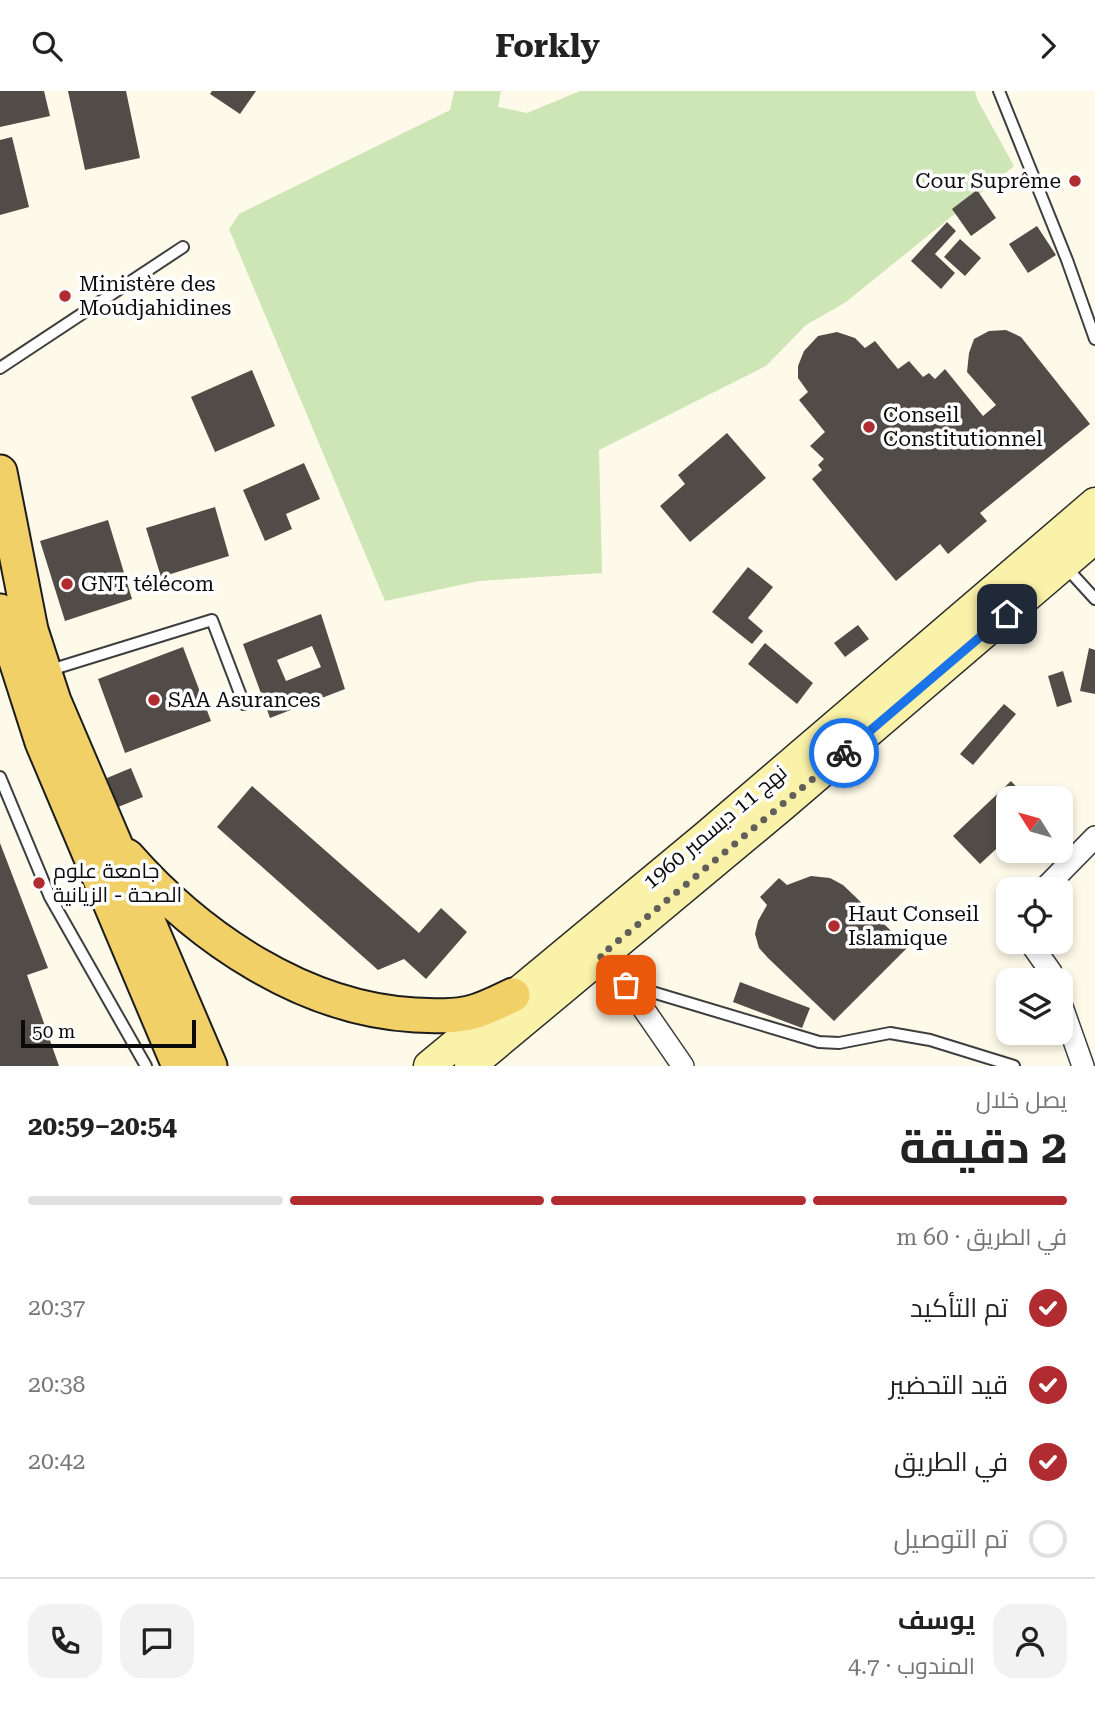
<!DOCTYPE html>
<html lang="ar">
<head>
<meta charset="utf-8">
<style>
	:root { --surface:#fff; --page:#f2f2f2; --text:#222; --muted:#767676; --line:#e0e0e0; --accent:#b12c31 }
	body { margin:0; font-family:"Roboto Serif",Cairo,serif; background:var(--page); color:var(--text); direction:rtl; height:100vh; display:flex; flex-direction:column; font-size:26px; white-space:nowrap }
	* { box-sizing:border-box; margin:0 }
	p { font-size:23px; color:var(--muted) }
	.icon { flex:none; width:38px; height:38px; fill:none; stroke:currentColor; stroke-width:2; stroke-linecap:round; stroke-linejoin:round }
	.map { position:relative; height:975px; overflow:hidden; direction:ltr }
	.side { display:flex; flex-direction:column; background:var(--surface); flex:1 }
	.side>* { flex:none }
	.needle { width:46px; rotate:307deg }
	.buttons { position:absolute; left:996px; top:695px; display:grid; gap:14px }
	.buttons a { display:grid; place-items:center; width:77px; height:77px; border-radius:14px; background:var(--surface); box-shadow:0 4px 10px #0003; font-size:35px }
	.scale { position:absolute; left:21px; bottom:18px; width:175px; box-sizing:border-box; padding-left:7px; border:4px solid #0b0b0b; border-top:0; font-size:19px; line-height:24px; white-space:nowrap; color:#0b0b0b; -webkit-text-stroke:5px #fff; paint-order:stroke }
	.pin { position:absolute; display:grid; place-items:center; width:60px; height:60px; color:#fff; margin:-30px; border-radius:14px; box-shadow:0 4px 10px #0006 }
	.courier { position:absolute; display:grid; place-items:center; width:70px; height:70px; margin:-35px; border:5px solid #1a73e8; border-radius:50%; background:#fff; color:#222; box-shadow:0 2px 9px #0007 }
	.overview em { font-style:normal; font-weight:700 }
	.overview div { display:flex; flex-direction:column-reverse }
	.overview { display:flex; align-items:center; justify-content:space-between; height:119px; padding:0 28px }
	h1 { font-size:46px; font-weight:700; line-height:52px }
	.bar { display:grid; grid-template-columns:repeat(4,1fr); gap:10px 7px; align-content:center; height:84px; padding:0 28px }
	.bar i { height:9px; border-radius:5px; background:var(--line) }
	.bar .current { background:var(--accent) }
	.bar p { grid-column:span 4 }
	.line { display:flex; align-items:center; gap:18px; padding:0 28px; border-top:2px solid var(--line) }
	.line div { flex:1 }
	.round { display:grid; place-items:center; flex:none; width:74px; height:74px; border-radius:21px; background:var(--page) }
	ol { padding:0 28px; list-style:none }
	li { display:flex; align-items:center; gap:21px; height:77px }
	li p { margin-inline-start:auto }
	li .icon { padding:7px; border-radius:50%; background:var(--accent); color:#fff; stroke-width:4 }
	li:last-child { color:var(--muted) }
	li i { width:38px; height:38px; border:4px solid var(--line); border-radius:50% }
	header { display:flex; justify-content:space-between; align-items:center; height:91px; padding:0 28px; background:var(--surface); font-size:32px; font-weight:700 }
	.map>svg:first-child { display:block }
</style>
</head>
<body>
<header><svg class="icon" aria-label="forward" viewBox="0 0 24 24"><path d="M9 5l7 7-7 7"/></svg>Forkly<svg class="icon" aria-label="search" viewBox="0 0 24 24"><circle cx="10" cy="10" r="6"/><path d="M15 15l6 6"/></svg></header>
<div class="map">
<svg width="1095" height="975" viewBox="0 0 1095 975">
	<rect width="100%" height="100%" fill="#fefae9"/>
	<!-- green -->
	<path fill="#cee5b6" d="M454,0H501L498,16L527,22L580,0H975L977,8L1014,75L846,211L806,234L766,275L599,359L602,482L479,490L385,510L229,138L239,123L450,19Z"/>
	<!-- building -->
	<path fill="#524c48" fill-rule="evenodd" d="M0,0H44L50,25L0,36Z
		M68,0H126L140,67L85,79Z
		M212,0H256L240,23L210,3Z
		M12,46L29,116L0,124V49Z
		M977,99L996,127L971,145L952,118Z
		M947,131L956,140L935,163L955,182L941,198L911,170Z
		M1037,135L1056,164L1028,182L1009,153Z
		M960,148L981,167L965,185L944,166Z
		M1006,239L1021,246L1090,333L980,422L987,430L948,463L940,453L896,490L812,388L822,379L818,374L824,368L810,355L825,341L799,309L808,301L798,287V275L804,260L818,245L837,241L855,247L865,257L875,250L898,278L909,270L923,286L929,282L935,288L945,278L983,325L996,314L967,281L969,262L974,248L989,240Z
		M252,279L275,335L215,361L191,306Z
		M727,342L766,387L690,451L660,415L685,393L678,384Z
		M304,372L320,408L286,423L292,438L265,450L243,399Z
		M215,416L229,465L161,486L146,437Z
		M108,429L132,508L65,530L40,450Z
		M748,476L773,496L748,527L763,540L752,553L712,521Z
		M321,523L345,598L270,627L243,553ZM312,555L321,576L286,590L277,569Z
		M858,534L869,548L845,566L834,552Z
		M765,552L813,592L797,613L748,573Z
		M183,556L211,630L125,662L98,588Z
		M1089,557L1095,559V603L1080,600Z
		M1063,580L1072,611L1057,616L1048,585Z
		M1004,613L1016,623L973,674L960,663Z
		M131,677L143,706L118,716L107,687Z
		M1011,690L1027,707H1008V747L980,773L953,745Z
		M252,695L419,842L441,817L467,841L426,888L404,868L378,879L217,736Z
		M0,752L48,877L27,884L59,975H0Z
		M811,785L830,787L843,794L908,856L834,930L768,867L759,857L755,843L758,830L767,814L760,806L779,787L787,794Z
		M740,891L810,917L802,937L733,911Z"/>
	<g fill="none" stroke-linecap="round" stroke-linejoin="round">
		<defs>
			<path id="lane" d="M999,0L1067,169L1095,248
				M0,277L183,156
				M1064,474L1095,508
				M47,580L212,529L244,613
				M0,686L50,806L146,975
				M632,895L819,951L839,952L890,942L930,949L1014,975"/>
			<path id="street" d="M1044,798L1095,746
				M1029,850L1051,881L1053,889
				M600,865L627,894L683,975
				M1060,910L1083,975"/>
			<path id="secondary" d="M429,975L705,746L1095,412
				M470,975L782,715L1095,447"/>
			<path id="primary" d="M0,381L31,539L54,610L210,975
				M0,520L42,651L179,975
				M127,765C199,847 304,918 415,924C434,925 455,926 473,921C487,917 500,910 513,904"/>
		</defs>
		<!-- lane casing -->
		<use href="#lane" stroke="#3e3e3e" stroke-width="14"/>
		<!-- street casing -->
		<use href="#street" stroke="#3e3e3e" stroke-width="24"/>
		<!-- secondary casing -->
		<use href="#secondary" stroke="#2d2d2d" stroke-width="33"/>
		<!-- primary casing -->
		<use href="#primary" stroke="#1c1c1c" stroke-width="37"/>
		<!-- lane -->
		<use href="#lane" stroke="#fff" stroke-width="10"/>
		<!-- street -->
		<use href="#street" stroke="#fff" stroke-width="21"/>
		<!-- secondary -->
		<use href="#secondary" stroke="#faf2a8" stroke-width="30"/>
		<!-- primary -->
		<use href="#primary" stroke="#f0d067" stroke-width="33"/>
	</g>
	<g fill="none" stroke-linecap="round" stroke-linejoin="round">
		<!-- done -->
		<path stroke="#605f59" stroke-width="7" stroke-dasharray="0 12.6" d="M626,894L600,865L844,662"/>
		<!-- route -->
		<path stroke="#1a73e8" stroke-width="9" d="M844,662L1007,523"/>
	</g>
	<!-- markers -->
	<g fill="#b12c31" stroke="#fff" stroke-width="2.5">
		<circle cx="1075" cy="90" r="7"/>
		<circle cx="65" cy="205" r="7"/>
		<circle cx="869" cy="336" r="7"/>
		<circle cx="67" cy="493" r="7"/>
		<circle cx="154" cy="609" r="7"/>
		<circle cx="39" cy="792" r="7"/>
		<circle cx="834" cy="835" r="7"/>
	</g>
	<g text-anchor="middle" stroke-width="7" stroke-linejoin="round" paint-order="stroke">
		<!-- poi labels -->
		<g font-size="21" fill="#0b0b0b" stroke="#fff" text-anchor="start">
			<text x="1061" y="97" text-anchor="end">Cour Suprême</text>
			<text x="79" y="200">Ministère des<tspan x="79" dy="24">Moudjahidines</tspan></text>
			<text x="883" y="331">Conseil<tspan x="883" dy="24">Constitutionnel</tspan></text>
			<text x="81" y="500">GNT télécom</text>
			<text x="168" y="616">SAA Asurances</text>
			<text x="53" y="787">جامعة علوم<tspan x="53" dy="24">الصحة - الزيانية</tspan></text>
			<text x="848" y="830">Haut Conseil<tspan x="848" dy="24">Islamique</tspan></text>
		</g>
		<!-- street labels -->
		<g font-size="21" fill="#0b0b0b" stroke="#fff">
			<text transform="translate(715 736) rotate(-40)" y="7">نهج 11 ديسمبر 1960</text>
		</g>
	</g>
</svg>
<div class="buttons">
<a><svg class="needle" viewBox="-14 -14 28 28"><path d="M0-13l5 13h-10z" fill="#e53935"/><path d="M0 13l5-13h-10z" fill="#767676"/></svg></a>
<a><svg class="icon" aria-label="locate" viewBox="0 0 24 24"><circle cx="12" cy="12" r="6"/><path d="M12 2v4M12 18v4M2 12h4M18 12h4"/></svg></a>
<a><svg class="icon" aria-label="layers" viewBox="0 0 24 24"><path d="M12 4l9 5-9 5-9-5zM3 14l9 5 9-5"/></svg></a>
</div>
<div class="scale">50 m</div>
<div class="pin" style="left:626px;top:894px;background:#ea580c"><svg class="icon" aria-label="bag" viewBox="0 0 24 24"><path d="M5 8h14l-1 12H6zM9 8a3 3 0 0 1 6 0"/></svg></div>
<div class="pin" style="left:1007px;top:523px;background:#1f2937"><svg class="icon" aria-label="home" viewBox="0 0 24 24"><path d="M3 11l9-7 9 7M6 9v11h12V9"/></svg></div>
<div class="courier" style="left:844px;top:662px"><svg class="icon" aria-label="bike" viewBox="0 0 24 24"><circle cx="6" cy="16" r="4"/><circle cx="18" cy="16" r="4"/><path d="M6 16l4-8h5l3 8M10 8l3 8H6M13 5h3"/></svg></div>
</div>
<section class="side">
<div class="overview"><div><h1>2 دقيقة</h1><p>يصل خلال</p></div><em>20:54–20:59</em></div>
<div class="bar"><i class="current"></i><i class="current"></i><i class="current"></i><i></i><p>في الطريق · 60 m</p></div>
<ol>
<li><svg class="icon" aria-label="check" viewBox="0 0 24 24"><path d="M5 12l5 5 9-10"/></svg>تم التأكيد<p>20:37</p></li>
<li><svg class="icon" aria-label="check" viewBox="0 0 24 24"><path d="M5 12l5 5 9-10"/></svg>قيد التحضير<p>20:38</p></li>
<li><svg class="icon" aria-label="check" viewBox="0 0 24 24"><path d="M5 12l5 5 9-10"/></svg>في الطريق<p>20:42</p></li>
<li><i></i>تم التوصيل</li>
</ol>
<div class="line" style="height:126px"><a class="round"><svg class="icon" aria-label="person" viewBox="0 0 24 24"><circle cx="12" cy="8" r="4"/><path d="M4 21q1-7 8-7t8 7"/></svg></a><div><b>يوسف</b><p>المندوب · 4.7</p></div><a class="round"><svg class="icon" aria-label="chat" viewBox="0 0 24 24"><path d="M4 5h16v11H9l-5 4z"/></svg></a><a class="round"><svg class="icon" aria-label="phone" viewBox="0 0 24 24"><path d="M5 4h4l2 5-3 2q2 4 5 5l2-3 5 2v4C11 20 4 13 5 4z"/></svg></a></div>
</section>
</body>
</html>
